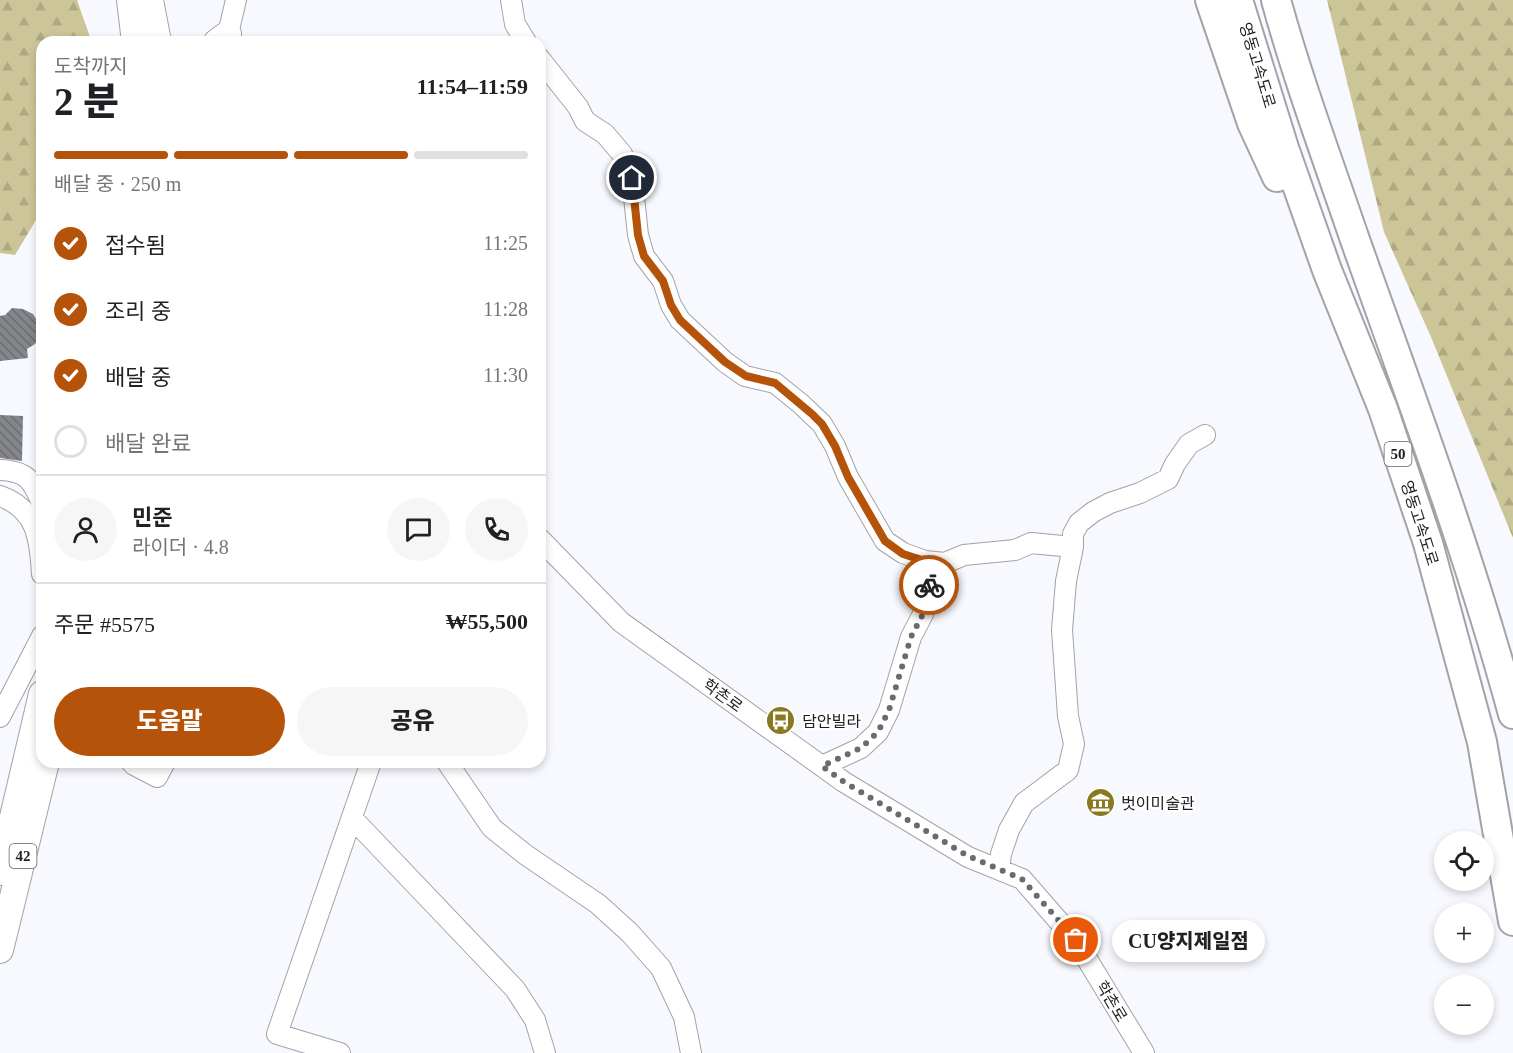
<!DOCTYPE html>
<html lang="ko">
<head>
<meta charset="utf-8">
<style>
	:root { --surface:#fff; --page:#f6f6f6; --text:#202124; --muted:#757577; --line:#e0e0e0; --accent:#b45309 }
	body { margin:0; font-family:"Times New Roman","Noto Sans KR",serif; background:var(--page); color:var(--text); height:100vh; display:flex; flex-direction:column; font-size:22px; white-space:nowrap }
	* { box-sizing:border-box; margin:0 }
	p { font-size:20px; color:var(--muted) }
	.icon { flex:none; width:33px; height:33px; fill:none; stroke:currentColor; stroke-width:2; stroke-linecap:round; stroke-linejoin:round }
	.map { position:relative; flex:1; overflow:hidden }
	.panel { position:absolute; left:36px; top:36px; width:510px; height:732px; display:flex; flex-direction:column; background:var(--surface); border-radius:18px; box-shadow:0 3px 9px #0003 }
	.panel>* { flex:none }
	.buttons { position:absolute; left:1434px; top:831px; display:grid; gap:12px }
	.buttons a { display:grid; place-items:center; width:60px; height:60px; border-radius:50%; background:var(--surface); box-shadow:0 3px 9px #0003; font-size:30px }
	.pin { position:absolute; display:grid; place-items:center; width:51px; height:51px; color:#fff; margin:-26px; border:3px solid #fff; border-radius:50%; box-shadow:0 2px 6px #0007 }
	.courier { position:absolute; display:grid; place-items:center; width:60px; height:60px; margin:-30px; border:4px solid #b45309; border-radius:50%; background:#fff; color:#222; box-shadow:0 2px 8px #0007 }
	.bubble { position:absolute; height:42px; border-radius:21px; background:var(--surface); box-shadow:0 3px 9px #0003; font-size:20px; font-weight:800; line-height:42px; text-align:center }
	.headline em { font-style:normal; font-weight:800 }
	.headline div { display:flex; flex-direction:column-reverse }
	.headline { display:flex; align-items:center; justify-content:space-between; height:102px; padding:0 18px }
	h1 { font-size:39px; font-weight:800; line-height:45px }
	.bar { display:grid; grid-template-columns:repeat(4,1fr); gap:9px 6px; align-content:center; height:72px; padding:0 18px }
	.bar i { height:8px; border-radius:4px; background:var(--line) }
	.bar .on { background:var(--accent) }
	.bar p { grid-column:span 4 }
	.line { display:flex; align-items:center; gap:15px; padding:0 18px; border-top:2px solid var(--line) }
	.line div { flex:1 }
	.round { display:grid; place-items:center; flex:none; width:63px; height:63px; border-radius:32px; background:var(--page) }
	ol { padding:0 18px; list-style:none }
	li { display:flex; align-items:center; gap:18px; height:66px }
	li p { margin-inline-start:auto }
	li .icon { padding:6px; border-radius:50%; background:var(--accent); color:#fff; stroke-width:4 }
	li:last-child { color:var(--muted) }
	li i { width:33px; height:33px; border:3px solid var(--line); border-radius:50% }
	.button { display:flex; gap:12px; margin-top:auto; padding:12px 18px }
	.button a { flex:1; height:69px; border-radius:36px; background:var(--accent); color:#fff; font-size:24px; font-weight:800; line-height:69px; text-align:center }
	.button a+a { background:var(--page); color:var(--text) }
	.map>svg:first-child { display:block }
</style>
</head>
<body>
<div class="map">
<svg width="1513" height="1053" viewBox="0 0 1513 1053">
	<defs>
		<pattern id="forest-firs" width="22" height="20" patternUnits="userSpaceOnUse" patternTransform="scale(1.5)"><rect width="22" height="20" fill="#ccc598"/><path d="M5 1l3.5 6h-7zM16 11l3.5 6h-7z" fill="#afa983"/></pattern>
		<pattern id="building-back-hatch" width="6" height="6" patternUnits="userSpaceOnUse" patternTransform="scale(1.5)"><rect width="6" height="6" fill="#85868b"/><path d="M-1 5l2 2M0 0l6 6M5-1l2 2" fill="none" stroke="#6c6d71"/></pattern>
	</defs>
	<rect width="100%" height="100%" fill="#f8f9fe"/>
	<!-- forest -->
	<path fill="url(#forest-firs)" d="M0,0H77L91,40V42H42V210L15,255L0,253Z
		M1327,0H1513V538L1431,337L1384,232Z"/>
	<!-- building -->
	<path fill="url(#building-back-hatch)" d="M12,308L23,309L33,314L39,323V335L35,344L27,349L28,358L0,361V316L5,315Z
		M0,415L23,416L22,461L0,458Z"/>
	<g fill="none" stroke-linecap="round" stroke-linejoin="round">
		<defs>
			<path id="minor" d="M511,0L515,24L526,42
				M226,42L236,0
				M540,59L578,107L585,121L605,134L622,154L632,178L638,235L644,256L663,281L671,305L680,320L725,362L745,376L775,383L801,404L822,424L835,446L848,477L885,541L903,553L925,561L945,563L964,555L1015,550L1031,543L1073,547
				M0,470C27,471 32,480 42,503
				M0,496C37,509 40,539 42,574
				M540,539L621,622L844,782L968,857L1022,879L1076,941L1144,1053
				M0,717L42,636
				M131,762L134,765L157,777L165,762
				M447,762L492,828L526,855L598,904L630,933L661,968L684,1017L691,1053
				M822,766L861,748L878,732L889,710L911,637L923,614L929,586L925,561
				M352,818L515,989L535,1020L545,1053
				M999,869L1001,854L1009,830L1024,803L1068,770L1074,744L1068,716L1062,630L1066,581L1073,547V534L1079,523L1093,512L1110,503L1140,493L1168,479L1175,464L1189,444L1205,435
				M340,1053L277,1034L371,762"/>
			<path id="major" d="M130,0L135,42
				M150,0L158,42
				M217,42L228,34
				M0,872L42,694
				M0,950L46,762"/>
			<path id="highway" d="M1210,0L1252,123L1277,177
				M1238,0L1284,148L1327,270L1383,409L1428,543L1482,742L1513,921
				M1276,0C1298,80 1327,158 1354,237C1410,395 1469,552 1513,714"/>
		</defs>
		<!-- minor casing -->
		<use href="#minor" stroke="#a2a3a8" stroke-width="22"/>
		<!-- major casing -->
		<use href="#major" stroke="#a2a3a8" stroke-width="28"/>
		<!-- highway casing -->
		<use href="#highway" stroke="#a2a3a8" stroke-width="32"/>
		<!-- minor -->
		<use href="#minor" stroke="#fff" stroke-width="20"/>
		<!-- major -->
		<use href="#major" stroke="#fff" stroke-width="26"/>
		<!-- highway -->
		<use href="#highway" stroke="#fff" stroke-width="28"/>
	</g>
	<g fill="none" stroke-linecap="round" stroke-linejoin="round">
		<!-- done -->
		<path stroke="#6b6b6e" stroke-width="6" stroke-dasharray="0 10.8" d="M929,585L923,614L911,637L889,710L878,732L861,748L822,766L844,782L968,856L1022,879L1076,940"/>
		<!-- route -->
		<path stroke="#b45309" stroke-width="8" d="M632,178L638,235L644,256L663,281L671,305L680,320L725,362L746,376L775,383L812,414L822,424L835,446L848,477L885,541L903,554L925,561L929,585"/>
	</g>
	<!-- icons -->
	<defs>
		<symbol id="bus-disc" viewBox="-11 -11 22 22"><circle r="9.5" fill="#897a1f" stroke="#fff"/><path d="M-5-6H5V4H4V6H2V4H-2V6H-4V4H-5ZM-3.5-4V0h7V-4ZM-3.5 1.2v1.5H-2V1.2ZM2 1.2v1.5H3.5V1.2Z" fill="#fff"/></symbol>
		<symbol id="museum-disc" viewBox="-11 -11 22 22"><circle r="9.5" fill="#897a1f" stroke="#fff"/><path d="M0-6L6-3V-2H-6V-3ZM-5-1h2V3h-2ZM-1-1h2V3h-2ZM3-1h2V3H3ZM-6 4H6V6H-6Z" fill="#fff"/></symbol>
	</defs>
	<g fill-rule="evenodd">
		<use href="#bus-disc" x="764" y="704" width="33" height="33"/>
		<use href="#museum-disc" x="1084" y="786" width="33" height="33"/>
	</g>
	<g text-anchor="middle" stroke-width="4.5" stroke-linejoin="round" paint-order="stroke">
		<!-- shield labels -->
		<g fill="#fff" stroke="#626264" stroke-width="1.5">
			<rect x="1384.5" y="442" width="27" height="24" rx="4.5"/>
			<rect x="9.5" y="844" width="27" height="24" rx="4.5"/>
		</g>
		<g font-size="15" font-weight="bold" fill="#1f1f21">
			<text x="1398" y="459">50</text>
			<text x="23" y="861">42</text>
		</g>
		<!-- street labels -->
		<g font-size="16" fill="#1f1f21" stroke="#fff">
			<text transform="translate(1258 65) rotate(73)" y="6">영동고속도로</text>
			<text transform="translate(1420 523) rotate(72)" y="6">영동고속도로</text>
			<text transform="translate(723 695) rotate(36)" y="6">학촌로</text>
			<text transform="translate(1112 1001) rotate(59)" y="6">학촌로</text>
		</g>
		<!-- poi labels -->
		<g font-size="16" fill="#1f1f21" stroke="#fff" text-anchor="start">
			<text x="802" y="727">담안빌라</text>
			<text x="1121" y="809">벗이미술관</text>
		</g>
	</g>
</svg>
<div class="buttons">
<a><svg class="icon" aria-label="locate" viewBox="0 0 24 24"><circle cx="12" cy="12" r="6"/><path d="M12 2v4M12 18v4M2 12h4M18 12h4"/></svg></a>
<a>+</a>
<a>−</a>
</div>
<div class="pin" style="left:1076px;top:940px;background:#ea580c"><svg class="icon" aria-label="bag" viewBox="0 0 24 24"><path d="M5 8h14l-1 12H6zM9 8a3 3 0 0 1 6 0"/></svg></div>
<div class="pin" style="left:632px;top:178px;background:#1f2937"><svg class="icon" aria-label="home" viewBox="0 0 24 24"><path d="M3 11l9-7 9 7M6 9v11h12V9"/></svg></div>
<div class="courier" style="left:929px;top:585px"><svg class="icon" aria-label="bike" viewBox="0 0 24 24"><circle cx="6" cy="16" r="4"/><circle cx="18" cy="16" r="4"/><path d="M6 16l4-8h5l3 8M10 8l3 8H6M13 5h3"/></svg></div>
<div class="bubble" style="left:1112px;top:920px;width:153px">CU양지제일점</div>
<section class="panel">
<div class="headline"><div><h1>2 분</h1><p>도착까지</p></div><em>11:54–11:59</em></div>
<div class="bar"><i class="on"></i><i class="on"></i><i class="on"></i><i></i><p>배달 중 · 250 m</p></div>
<ol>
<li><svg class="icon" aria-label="check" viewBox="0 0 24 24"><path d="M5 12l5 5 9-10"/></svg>접수됨<p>11:25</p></li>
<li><svg class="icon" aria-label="check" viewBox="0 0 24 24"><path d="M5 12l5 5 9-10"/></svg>조리 중<p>11:28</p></li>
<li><svg class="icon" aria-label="check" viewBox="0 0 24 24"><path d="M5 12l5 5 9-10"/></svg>배달 중<p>11:30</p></li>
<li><i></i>배달 완료</li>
</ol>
<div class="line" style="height:108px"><a class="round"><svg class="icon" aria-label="person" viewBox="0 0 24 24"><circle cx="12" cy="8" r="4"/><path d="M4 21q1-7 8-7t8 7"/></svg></a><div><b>민준</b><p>라이더 · 4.8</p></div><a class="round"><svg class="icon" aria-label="chat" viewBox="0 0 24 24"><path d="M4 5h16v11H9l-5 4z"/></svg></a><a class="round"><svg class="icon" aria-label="phone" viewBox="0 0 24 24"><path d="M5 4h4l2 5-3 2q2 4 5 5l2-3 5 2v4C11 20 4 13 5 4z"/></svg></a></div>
<div class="line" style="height:78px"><div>주문 #5575</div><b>₩55,500</b></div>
<div class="button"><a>도움말</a><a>공유</a></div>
</section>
</div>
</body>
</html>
